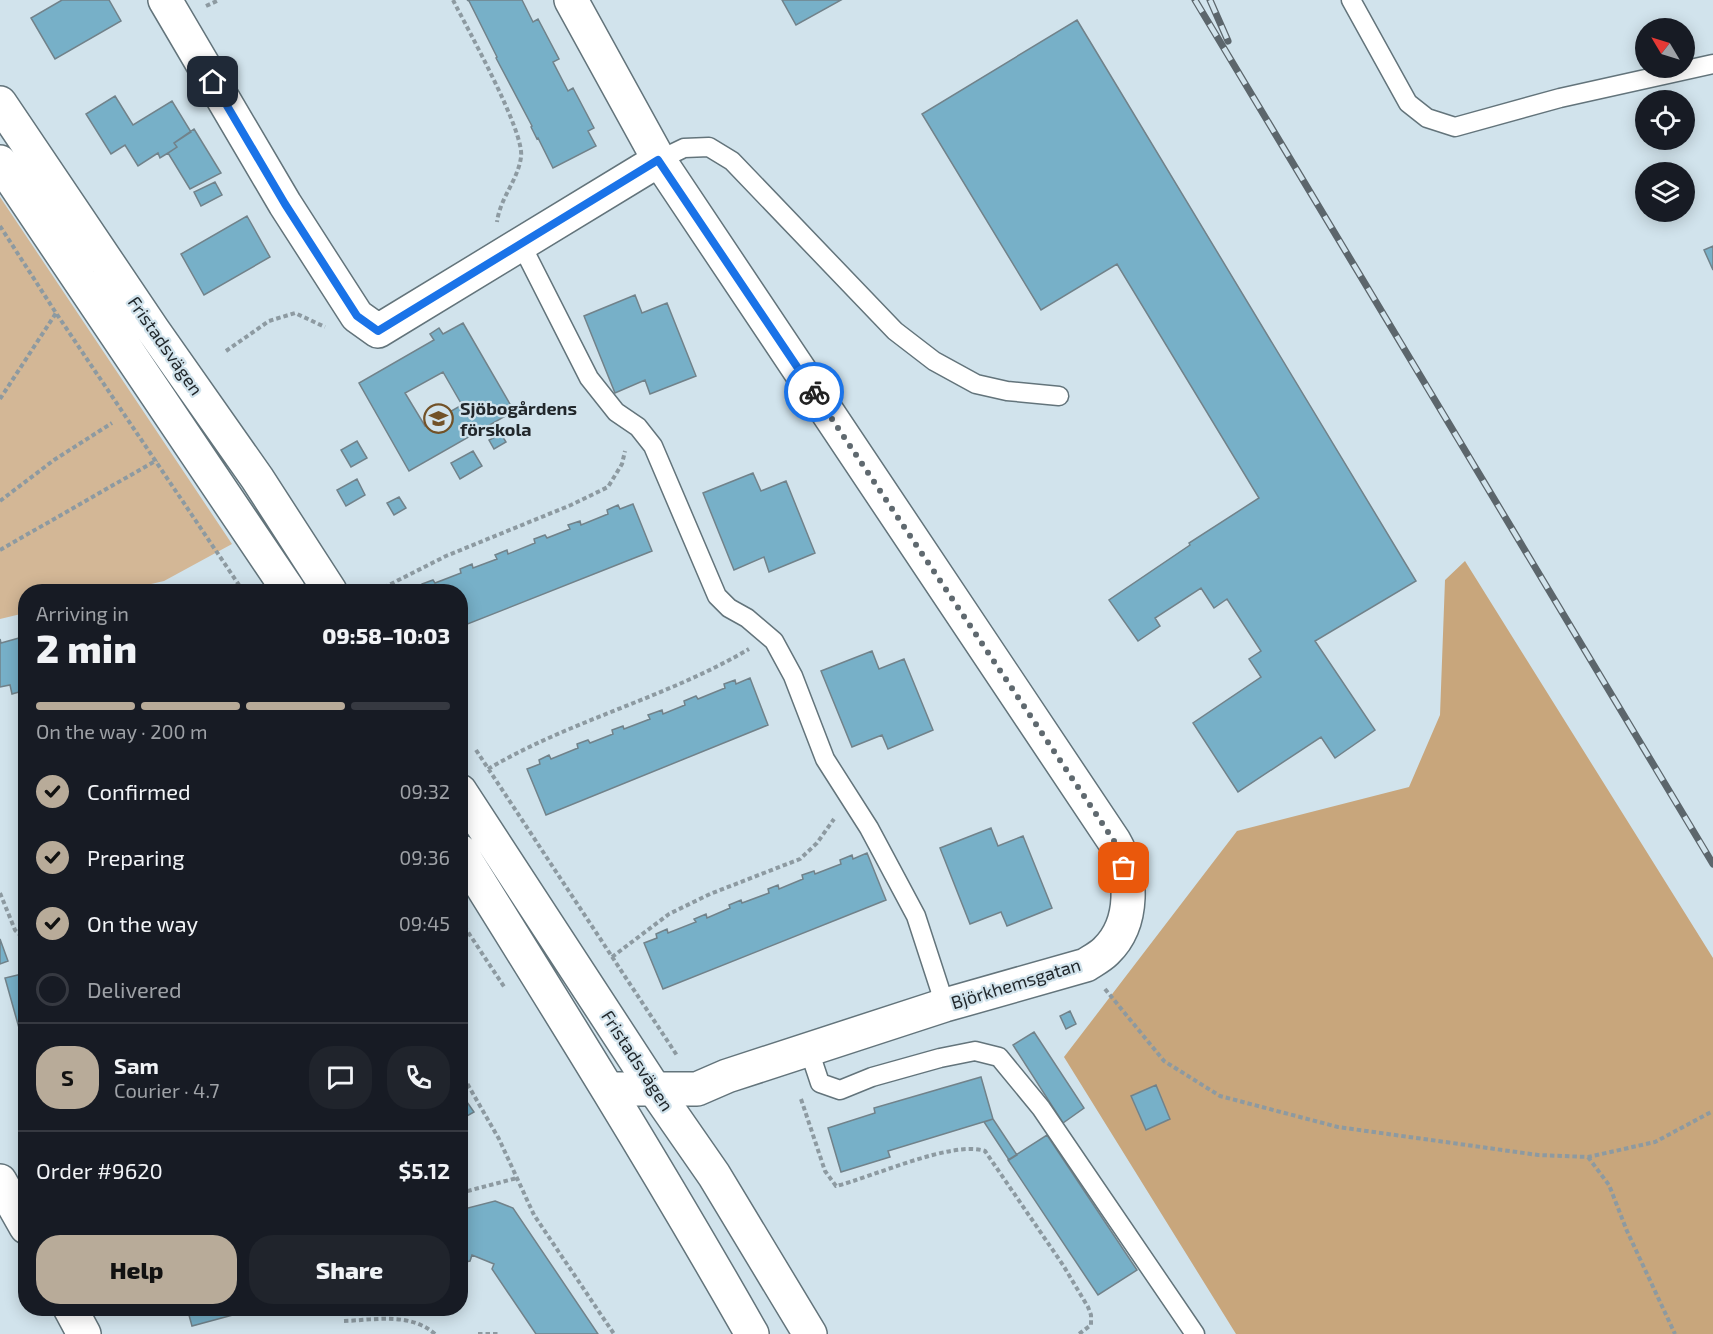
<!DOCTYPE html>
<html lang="en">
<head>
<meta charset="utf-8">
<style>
	:root { --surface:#171b24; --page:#20242c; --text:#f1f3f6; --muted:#9ea1a6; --line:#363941; --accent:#b8ab99 }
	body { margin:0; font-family:"Exo 2",sans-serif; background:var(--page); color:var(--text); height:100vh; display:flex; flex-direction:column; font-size:22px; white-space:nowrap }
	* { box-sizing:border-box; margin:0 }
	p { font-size:20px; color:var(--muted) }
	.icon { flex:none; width:33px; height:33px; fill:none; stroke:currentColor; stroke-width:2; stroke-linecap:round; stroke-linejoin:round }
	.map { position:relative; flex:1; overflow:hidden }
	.details { position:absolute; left:18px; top:584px; width:450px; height:732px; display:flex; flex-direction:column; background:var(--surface); border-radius:24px; box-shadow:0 3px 15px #0003 }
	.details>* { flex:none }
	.needle { width:39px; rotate:308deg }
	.tools { position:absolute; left:1635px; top:18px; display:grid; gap:12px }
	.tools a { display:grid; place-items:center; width:60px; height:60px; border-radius:50%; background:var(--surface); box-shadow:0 3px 15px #0003; font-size:30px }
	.pin { position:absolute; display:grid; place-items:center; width:51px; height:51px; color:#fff; margin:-26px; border-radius:12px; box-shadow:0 3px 9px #0006 }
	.courier { position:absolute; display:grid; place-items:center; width:60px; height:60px; margin:-30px; border:4px solid #1a73e8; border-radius:50%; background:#fff; color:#222; box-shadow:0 2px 8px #0007 }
	.headline em { font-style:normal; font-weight:800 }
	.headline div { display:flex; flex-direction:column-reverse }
	.headline { display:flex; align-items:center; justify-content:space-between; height:102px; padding:0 18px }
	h1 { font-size:39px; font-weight:800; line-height:45px }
	.bar { display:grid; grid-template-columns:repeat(4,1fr); gap:9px 6px; align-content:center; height:72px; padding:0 18px }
	.bar i { height:8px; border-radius:4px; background:var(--line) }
	.bar .selected { background:var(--accent) }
	.bar p { grid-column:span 4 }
	.line { display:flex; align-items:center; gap:15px; padding:0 18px; border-top:2px solid var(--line) }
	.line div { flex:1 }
	.round { display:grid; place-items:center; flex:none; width:63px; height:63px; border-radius:24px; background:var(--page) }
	ol { padding:0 18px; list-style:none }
	li { display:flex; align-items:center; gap:18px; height:66px }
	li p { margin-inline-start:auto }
	li .icon { padding:6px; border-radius:50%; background:var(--accent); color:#111; stroke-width:4 }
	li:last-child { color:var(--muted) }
	li i { width:33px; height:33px; border:3px solid var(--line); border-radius:50% }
	.cta { display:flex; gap:12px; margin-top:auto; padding:12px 18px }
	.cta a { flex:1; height:69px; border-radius:24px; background:var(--accent); color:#111; font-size:24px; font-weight:800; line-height:69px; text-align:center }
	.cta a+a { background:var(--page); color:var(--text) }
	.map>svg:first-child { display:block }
</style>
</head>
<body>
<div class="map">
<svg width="1713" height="1334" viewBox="0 0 1713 1334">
	<rect width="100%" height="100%" fill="#d1e3ec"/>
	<!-- green -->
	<path fill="#d3b796" d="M0,197L232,544L164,581L121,591H26L25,613L0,619Z"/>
	<!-- forest -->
	<path fill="#c8a67c" d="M1465,561L1713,958V1334H1236L1064,1057L1237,831L1409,787L1440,715L1445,580Z"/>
	<!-- building -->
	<path fill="#77b0c8" stroke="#71828a" stroke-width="1.5" fill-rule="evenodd" d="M62,0H109L121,21L55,59L31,18Z
		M467,0H522L533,22L538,19L559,59L553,62L568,91L573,88L594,128L588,131L596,146L553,168L538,138L537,139L531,127L532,126L496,58L497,57L469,1Z
		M782,0H841L796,25Z
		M1077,20L1416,581L1315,641L1375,730L1335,758L1321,737L1238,792L1193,723L1261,677L1249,659L1261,651L1227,599L1214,608L1201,588L1155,618L1160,626L1138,641L1109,600L1190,545L1189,543L1259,498L1117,264L1041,310L922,114Z
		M115,96L133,125L172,101L191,132L174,143L177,147L168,153L160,158L158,153L138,166L125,145L111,154L86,114Z
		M194,129L221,173L190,189L168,153L177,147L174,143Z
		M215,182L222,195L201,206L194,192Z
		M247,216L270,257L204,295L181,254Z
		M1713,246V270L1704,250Z
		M635,295L642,313L667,303L696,376L650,394L645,380L615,393L584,316Z
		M463,323L514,411L409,471L359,383L434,340L430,334L439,328L443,334ZM443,372L462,405L425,426L405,393Z
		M501,434L506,442L494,449L489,440Z
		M357,441L367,458L351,467L341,450Z
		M473,451L482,466L460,479L451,463Z
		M753,473L761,491L786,481L815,553L769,572L764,557L734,570L703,493Z
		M357,479L365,495L346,506L337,490Z
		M399,497L406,508L394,515L387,503Z
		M633,504L652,551L460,627V591H416L423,588L422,584L433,580L435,583L461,573L460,569L472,564L473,568L497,559L495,555L507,550L508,554L535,543L534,539L545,535L547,538L570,529L568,525L580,521L581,525L608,514L607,510L618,505L620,509Z
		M26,636V690L12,694L10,685L0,687V639L1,643Z
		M872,651L879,669L904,659L933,730L888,749L882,735L852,747L821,671Z
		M750,678L768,725L546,815L527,769L540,764L539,760L549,755L551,759L578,748L577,744L588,740L590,743L613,734L612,730L623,726L624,729L650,719L648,715L662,710L663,714L685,705L684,701L696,696L698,699L725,688L724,684L735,680L736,684Z
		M991,828L998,846L1023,836L1052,908L1007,926L1001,912L970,924L940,848Z
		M867,853L886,900L663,989L644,943L657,938L656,934L667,929L668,933L696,922L694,919L706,914L707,918L730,908L729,905L741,900L742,903L769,893L768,889L778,885L779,889L803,879L802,875L814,871L815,874L841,864L840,860L852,855L853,859Z
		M0,939L8,961L0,964Z
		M26,973V1027L19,1028L5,978Z
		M1070,1011L1076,1024L1066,1029L1060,1016Z
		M1034,1032L1084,1108L1063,1123L1013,1045Z
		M981,1077L993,1119L888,1151L890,1157L841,1172L828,1128L875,1113L874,1108Z
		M1156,1085L1170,1119L1146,1130L1131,1096Z
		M460,1092L474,1112L460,1120Z
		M993,1119L1017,1155L1009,1160L984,1122Z
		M1047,1135L1137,1270L1098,1295L1008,1160Z
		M495,1201L513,1208L598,1334H536L492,1269L494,1264L472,1255L470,1261L460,1263V1210Z
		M187,1308H259L192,1326Z"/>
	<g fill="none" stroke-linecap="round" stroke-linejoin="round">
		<defs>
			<path id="service" d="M1351,0L1408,103L1427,118L1455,127L1560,98L1713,64
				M659,160L684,148L709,147L732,161L895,331L934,361L976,384L1007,391L1059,396
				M521,244L589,378L616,412L638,427L653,446L717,596L729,608L747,618L774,641L793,676L825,759L869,828L916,916L945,1005
				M809,1050L820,1083L840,1090L872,1077L940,1058L975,1051L999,1057L1041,1108L1195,1334"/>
			<path id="minor" d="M165,0L285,204L357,316L378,331L659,160
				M571,0L659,160L1114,841C1133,874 1135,923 1106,951C1100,957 1092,961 1086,965L945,1005L727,1076L697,1089H609
				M0,1181L26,1227
				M70,1308L84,1334"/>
			<path id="tertiary" d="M0,103L153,330L257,478L330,591
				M0,162L289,591
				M460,791L655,1090L714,1175L810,1334
				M460,851C560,1011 659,1170 752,1334"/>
		</defs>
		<!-- service casing -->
		<use href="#service" stroke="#63747b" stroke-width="21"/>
		<!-- minor casing -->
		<use href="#minor" stroke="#63747b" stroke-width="36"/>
		<!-- tertiary casing -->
		<use href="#tertiary" stroke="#63747b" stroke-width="36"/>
		<!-- path -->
		<path stroke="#8d9aa1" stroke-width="4" stroke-dasharray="4.5 3" stroke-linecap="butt" d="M453,0C467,28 525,132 521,157C518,180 500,198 497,222
			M206,6L219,0
			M0,226L56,313L243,591
			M226,351L269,321L295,313L325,327
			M0,399L56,313
			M0,501L54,460L112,423
			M0,550L157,460
			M377,591L446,556L571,505L608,487L622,464L625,451
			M22,709L26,708
			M476,750L678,1057
			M488,769C571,720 666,698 749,649
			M0,893L15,930L26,941
			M460,920L505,988
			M612,957L669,914L710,894L800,859L817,843L834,819
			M1105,989L1164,1061L1220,1096L1338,1127L1538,1155L1588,1157L1655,1142L1713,1111
			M460,1071L499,1139L534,1215L614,1334
			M801,1099L825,1171L836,1186C873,1177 952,1140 985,1151L1063,1265L1088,1307L1091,1315V1325L1079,1334
			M1588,1157L1609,1185L1627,1231L1675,1334
			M460,1193L517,1178
			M344,1321C375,1320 410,1312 435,1334
			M478,1334H499"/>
		<!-- service -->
		<use href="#service" stroke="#fff" stroke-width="18"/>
		<!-- minor -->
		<use href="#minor" stroke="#fff" stroke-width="33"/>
		<!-- tertiary -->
		<use href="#tertiary" stroke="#fff" stroke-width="33"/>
		<defs>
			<path id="rail" d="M1195,0L1713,864
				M1210,0L1228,41"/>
		</defs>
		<!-- rail casing -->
		<use href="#rail" stroke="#5c666c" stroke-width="7"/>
		<!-- rail -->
		<use href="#rail" stroke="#d1e3ec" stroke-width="4.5" stroke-dasharray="14" stroke-linecap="butt"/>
	</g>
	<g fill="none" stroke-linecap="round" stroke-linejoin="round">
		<!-- done -->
		<path stroke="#5f696f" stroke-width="6" stroke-dasharray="0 10.8" d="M814,392L1114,841L1122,855L1124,868"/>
		<!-- route -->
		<path stroke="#1a73e8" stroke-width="8" d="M213,82L285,204L357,316L378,331L658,160L814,392"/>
	</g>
	<!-- icons -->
	<defs>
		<symbol id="school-ring" viewBox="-11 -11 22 22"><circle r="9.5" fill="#d1e3ec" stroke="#725228" stroke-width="1.5"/><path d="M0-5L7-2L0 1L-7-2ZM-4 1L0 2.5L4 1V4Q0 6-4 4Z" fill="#725228"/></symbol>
	</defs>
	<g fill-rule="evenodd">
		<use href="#school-ring" x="422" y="402" width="33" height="33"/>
	</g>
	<g text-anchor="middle" stroke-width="4.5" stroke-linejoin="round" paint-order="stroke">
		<!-- street labels -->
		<g font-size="18" fill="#21272b" stroke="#d1e3ec">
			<text transform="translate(165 346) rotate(55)" y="6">Fristadsvägen</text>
			<text transform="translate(1016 984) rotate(-17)" y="6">Björkhemsgatan</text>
			<text transform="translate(637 1061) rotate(57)" y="6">Fristadsvägen</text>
		</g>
		<!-- poi labels -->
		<g font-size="18" font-weight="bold" fill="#21272b" stroke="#d1e3ec" text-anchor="start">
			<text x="460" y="415">Sjöbogårdens<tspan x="460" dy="21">förskola</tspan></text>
		</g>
	</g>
</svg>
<div class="tools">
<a><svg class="needle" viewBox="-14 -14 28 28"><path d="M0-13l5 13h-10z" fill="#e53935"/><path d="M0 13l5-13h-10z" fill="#9ea1a6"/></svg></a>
<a><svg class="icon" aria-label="locate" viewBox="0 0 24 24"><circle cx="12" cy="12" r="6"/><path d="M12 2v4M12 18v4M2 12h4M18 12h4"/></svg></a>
<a><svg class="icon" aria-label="layers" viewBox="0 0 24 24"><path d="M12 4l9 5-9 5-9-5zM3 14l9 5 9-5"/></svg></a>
</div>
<div class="pin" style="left:1124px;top:868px;background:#ea580c"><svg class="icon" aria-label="bag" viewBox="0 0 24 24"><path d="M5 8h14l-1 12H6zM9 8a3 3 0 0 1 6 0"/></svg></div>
<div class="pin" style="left:213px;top:82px;background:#1f2937"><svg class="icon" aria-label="home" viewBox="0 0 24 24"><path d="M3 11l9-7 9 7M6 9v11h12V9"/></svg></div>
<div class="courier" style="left:814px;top:392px"><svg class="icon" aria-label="bike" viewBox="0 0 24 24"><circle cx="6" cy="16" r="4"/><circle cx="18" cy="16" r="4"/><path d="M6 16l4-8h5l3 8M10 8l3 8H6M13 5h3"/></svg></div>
<section class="details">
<div class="headline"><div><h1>2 min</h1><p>Arriving in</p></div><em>09:58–10:03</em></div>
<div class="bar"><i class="selected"></i><i class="selected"></i><i class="selected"></i><i></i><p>On the way · 200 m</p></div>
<ol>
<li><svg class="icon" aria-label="check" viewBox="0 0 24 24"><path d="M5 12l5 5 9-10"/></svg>Confirmed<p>09:32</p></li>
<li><svg class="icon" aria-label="check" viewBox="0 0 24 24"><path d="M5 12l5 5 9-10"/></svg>Preparing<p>09:36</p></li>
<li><svg class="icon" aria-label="check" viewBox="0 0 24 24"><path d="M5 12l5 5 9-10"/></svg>On the way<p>09:45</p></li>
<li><i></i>Delivered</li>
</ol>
<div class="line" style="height:108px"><b class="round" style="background:var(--accent);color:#111">S</b><div><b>Sam</b><p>Courier · 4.7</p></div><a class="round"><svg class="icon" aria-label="chat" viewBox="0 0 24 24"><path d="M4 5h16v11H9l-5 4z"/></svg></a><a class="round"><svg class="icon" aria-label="phone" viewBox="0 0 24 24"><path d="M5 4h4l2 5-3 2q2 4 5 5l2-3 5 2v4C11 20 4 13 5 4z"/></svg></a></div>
<div class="line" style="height:78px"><div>Order #9620</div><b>$5.12</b></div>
<div class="cta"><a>Help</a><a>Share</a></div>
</section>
</div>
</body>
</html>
